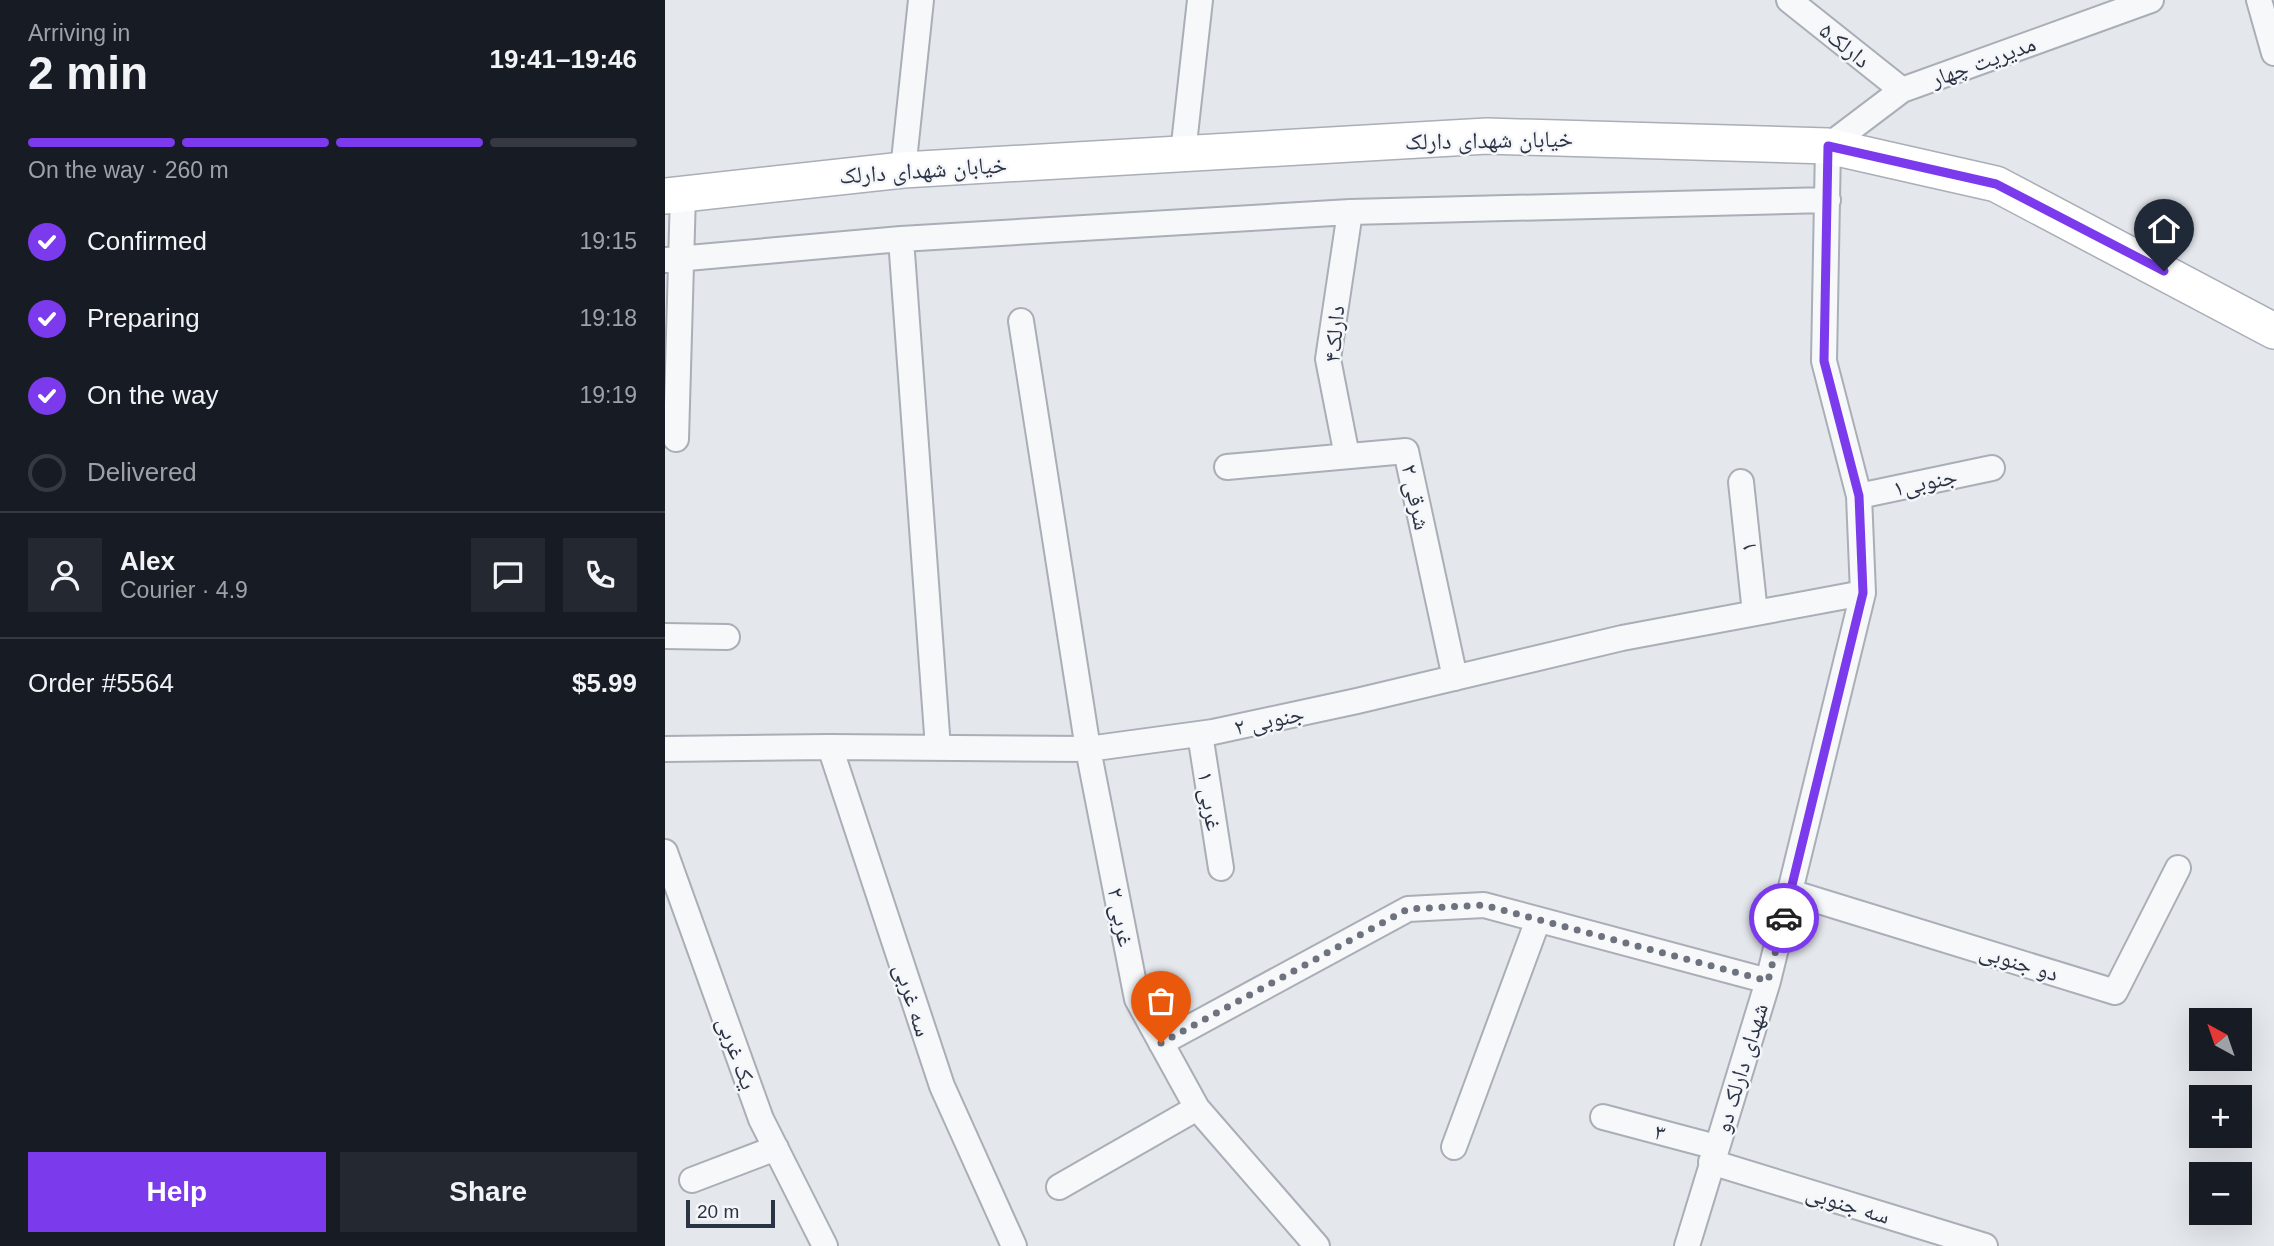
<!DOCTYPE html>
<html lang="en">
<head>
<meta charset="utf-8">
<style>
	:root { --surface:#171b24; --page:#242831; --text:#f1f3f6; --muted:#9ea1a6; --line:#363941; --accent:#7c3aed }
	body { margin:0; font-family:Arial,"Noto Naskh Arabic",sans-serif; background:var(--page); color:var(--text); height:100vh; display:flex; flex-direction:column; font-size:26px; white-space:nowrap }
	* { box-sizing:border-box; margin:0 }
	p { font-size:23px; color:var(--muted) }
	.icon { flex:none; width:38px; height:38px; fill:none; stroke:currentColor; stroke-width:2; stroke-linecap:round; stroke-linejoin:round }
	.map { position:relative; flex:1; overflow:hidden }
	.side { display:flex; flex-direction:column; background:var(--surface); width:665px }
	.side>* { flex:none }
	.needle { width:46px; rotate:320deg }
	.tools { position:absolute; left:1524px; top:1008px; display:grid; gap:14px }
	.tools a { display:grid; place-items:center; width:63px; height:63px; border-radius:0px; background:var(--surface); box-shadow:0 7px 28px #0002; font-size:35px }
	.scale { position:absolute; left:21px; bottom:18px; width:89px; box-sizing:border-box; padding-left:7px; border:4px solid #2b3445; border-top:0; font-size:19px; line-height:24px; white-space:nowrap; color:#2b3445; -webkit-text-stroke:5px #f4f6f9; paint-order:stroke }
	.pin { position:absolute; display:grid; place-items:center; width:60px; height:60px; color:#fff; margin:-72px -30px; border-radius:50% 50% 50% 0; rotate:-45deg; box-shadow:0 0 7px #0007 }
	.pin .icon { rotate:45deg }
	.courier { position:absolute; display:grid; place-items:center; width:70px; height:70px; margin:-35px; border:5px solid #7c3aed; border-radius:50%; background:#fff; color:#222; box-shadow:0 2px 9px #0007 }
	.summary em { font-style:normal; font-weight:700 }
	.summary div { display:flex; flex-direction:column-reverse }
	.summary { display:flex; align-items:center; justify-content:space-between; height:119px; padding:0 28px }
	h1 { font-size:46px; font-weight:700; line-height:52px }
	.bar { display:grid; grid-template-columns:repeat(4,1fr); gap:10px 7px; align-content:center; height:84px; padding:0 28px }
	.bar i { height:9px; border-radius:5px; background:var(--line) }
	.bar .current { background:var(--accent) }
	.bar p { grid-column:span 4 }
	.line { display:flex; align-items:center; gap:18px; padding:0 28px; border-top:2px solid var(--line) }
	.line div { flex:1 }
	.round { display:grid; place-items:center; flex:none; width:74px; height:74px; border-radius:0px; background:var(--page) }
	ol { padding:0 28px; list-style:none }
	li { display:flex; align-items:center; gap:21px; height:77px }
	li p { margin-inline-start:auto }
	li .icon { padding:7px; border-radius:50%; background:var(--accent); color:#fff; stroke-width:4 }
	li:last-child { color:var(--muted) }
	li i { width:38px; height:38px; border:4px solid var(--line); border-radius:50% }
	.button { display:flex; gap:14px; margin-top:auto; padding:14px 28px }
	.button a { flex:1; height:80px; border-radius:0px; background:var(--accent); color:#fff; font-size:28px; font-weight:700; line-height:80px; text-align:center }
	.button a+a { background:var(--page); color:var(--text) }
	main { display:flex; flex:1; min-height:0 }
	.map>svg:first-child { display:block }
</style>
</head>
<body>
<main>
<section class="side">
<div class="summary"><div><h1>2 min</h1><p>Arriving in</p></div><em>19:41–19:46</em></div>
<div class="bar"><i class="current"></i><i class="current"></i><i class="current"></i><i></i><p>On the way · 260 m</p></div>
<ol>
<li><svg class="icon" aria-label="check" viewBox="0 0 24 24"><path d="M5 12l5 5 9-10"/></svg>Confirmed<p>19:15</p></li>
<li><svg class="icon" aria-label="check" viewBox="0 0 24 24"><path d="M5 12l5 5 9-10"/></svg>Preparing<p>19:18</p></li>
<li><svg class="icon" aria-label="check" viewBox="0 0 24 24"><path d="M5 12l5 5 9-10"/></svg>On the way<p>19:19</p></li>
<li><i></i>Delivered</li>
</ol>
<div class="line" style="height:126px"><a class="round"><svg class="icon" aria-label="person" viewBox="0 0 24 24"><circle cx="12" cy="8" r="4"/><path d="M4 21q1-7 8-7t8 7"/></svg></a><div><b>Alex</b><p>Courier · 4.9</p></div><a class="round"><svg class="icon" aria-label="chat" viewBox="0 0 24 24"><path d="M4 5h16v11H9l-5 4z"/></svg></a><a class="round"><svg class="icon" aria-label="phone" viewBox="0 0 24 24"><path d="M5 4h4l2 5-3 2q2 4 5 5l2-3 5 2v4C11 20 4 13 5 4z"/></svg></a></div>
<div class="line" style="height:91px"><div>Order #5564</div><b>$5.99</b></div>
<div class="button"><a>Help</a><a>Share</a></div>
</section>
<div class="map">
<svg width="1609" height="1246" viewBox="0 0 1609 1246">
	<rect width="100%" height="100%" fill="#e4e7ec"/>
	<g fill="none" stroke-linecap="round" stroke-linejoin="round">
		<defs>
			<path id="street" d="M1124,0L1237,90
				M1594,0L1609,53
				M518,153L535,0
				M238,170L256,0
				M236,239L273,748
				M0,260L236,239L685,212L1163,200
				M356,321L423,749L472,999L532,1108L652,1246
				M11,439L18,194
				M682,456L663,359L685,212
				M562,467L741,451L790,678
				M1076,482L1090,613
				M1194,496L1327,468
				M0,636L62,637
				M535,734L556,868
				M165,747L277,1086L349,1246
				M0,749L165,747L423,749L548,732L692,701L957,638L1198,593
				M0,852L96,1119L160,1246
				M1125,892L1450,992L1513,868
				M496,1043L743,909L819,905L1103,981
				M938,1117L1051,1147
				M789,1147L873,920
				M1046,1162L1320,1246
				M27,1180L111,1148
				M394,1187L532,1108
				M1022,1246L1103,981L1198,593L1194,496L1159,361L1163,146L1237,90L1486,0"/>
			<path id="secondary" d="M0,196L238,170L822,136L1163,146L1331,184L1609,331"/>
		</defs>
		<!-- street casing -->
		<use href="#street" stroke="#a9aeb7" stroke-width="28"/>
		<!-- secondary casing -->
		<use href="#secondary" stroke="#a9aeb7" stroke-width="38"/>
		<!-- street -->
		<use href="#street" stroke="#f7f8fa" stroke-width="24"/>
		<!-- secondary -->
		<use href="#secondary" stroke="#fff" stroke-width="35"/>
	</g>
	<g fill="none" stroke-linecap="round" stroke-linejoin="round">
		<!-- done -->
		<path stroke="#6c737f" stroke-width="7" stroke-dasharray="0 12.6" d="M496,1043L743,909L819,905L1103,981L1119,918"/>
		<!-- route -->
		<path stroke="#7c3aed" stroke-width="9" d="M1119,918L1198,593L1194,496L1159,361L1163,146L1331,184L1499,271"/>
	</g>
	<g text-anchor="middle" stroke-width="5" stroke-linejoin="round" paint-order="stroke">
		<!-- street labels -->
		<g font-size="23" fill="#2b3445" stroke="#f4f6f9">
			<text transform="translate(1180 45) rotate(39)" y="8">دارلک۵</text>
			<text transform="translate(1318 61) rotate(-20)" y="8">مدیریت چهار</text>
			<text transform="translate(824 140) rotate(-1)" y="8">خیابان شهدای دارلک</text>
			<text transform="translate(258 170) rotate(-4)" y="8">خیابان شهدای دارلک</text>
			<text transform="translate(669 334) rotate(-85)" y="8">دارلک۴</text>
			<text transform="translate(1260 482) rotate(-12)" y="8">جنوبی۱</text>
			<text transform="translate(751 497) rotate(78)" y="8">۲ شرقی</text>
			<text transform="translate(1083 547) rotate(-96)" y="8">۱</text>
			<text transform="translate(604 720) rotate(-12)" y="8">۲ جنوبی</text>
			<text transform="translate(545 801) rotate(81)" y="8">۱ غربی</text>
			<text transform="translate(456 917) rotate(79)" y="8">۲ غربی</text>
			<text transform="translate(1354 962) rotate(17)" y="8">دو جنوبی</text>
			<text transform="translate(248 1000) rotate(72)" y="8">سه غربی</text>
			<text transform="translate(72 1053) rotate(70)" y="8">یک غربی</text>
			<text transform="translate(1076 1068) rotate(-73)" y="8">شهدای دارلک دو</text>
			<text transform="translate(995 1132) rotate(15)" y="8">۳</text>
			<text transform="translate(1183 1204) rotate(17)" y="8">سه جنوبی</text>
		</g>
	</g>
</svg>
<div class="tools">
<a><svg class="needle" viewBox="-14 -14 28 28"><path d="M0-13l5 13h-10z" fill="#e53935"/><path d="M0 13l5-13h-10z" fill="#9ea1a6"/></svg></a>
<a>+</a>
<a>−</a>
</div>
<div class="scale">20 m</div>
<div class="pin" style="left:496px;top:1043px;background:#ea580c"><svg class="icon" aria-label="bag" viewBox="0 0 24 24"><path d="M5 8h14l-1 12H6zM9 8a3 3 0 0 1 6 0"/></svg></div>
<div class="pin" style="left:1499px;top:271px;background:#1f2937"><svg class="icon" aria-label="home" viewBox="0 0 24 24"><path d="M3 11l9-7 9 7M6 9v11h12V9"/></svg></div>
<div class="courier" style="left:1119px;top:918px"><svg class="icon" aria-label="car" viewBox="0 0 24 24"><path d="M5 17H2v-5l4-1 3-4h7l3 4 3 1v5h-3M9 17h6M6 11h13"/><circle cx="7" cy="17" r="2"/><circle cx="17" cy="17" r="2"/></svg></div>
</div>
</main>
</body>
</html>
